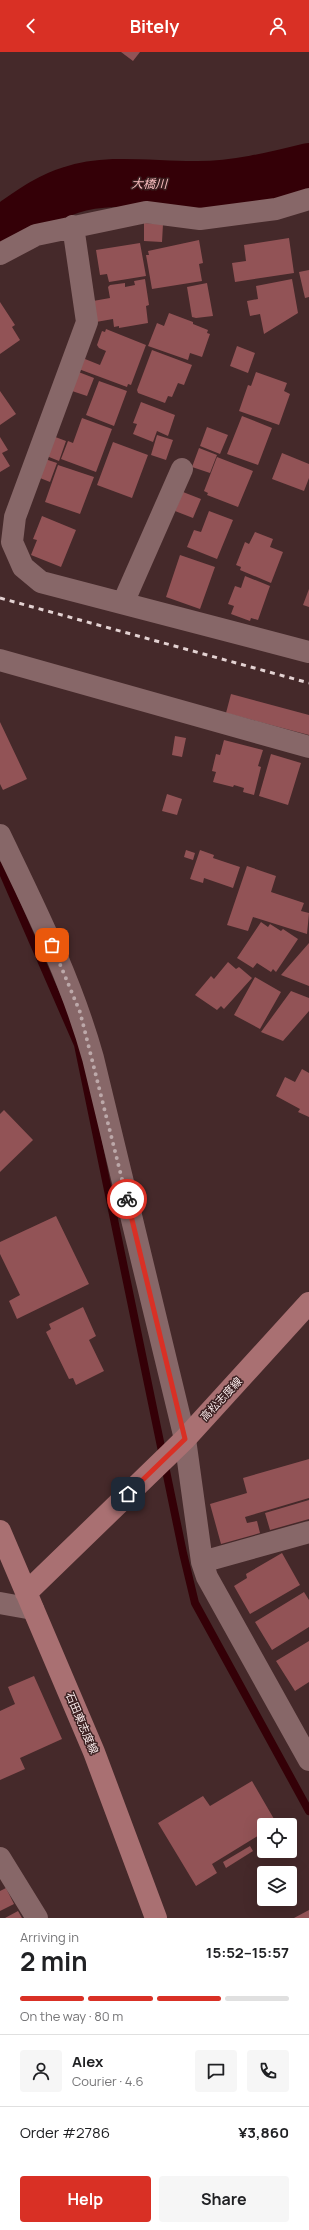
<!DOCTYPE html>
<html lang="en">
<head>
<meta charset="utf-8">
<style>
	:root { --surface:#fff; --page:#f6f6f6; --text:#202124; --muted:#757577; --line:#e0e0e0; --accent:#d93025 }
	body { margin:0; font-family:Manrope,"Noto Sans JP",sans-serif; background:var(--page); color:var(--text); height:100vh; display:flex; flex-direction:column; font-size:15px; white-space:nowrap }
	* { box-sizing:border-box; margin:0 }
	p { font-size:13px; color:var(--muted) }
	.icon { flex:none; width:22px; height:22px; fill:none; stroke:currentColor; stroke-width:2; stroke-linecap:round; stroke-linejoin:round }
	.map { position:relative; height:1866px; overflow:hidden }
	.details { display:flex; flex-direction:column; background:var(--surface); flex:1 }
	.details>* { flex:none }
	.tools { position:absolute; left:257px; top:1766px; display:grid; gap:8px }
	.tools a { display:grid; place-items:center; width:40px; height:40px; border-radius:4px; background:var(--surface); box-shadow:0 4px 16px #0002; font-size:20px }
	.pin { position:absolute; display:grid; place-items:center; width:34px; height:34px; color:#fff; margin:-17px; border-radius:8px; box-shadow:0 2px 6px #0006 }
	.courier { position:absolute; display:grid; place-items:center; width:40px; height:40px; margin:-20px; border:3px solid #d93025; border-radius:50%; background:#fff; color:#222; box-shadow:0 1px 5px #0007 }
	.overview em { font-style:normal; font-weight:700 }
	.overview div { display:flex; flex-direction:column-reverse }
	.overview { display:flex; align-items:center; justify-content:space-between; height:68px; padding:0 20px }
	h1 { font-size:26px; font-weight:700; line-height:30px }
	.bar { display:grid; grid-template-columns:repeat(4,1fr); gap:6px 4px; align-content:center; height:48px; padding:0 20px }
	.bar i { height:5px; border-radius:3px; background:var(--line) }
	.bar .active { background:var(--accent) }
	.bar p { grid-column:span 4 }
	.line { display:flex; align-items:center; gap:10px; padding:0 20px; border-top:1px solid var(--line) }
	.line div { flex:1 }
	.round { display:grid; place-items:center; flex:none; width:42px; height:42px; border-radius:4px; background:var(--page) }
	.action { display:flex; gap:8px; margin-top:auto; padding:8px 20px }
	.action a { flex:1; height:46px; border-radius:4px; background:var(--accent); color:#fff; font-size:16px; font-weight:700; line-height:46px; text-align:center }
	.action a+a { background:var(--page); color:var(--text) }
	header { display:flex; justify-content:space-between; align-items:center; height:52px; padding:0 20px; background:var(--accent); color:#fff; font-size:18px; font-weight:700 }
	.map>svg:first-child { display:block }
</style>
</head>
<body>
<header><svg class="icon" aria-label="back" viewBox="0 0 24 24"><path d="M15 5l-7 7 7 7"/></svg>Bitely<svg class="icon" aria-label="person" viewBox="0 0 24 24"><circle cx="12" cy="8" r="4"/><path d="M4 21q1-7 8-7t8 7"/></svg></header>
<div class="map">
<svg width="309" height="1866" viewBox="0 0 309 1866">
	<rect width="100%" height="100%" fill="#45292a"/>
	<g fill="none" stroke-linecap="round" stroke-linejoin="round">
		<!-- stream -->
		<path stroke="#340007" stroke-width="8" d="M0,814L78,993L183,1501L195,1551L309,1759"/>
		<!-- river -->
		<path stroke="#340007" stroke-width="48" d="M0,179C23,164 44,146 71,138C111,125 156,134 198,133C236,133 273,124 309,115"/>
	</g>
	<!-- building -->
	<path fill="#925356" d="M121,0H140L133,9Z
		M144,171L163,172L162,190L144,189Z
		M289,186L294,221L235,230L232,211L246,209L244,193Z
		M199,188L203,211L199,212L202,229L152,237L146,203H149L148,199Z
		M140,191L146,224L109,230L107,222L100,223L96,198Z
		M309,218V245L305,246L299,220Z
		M145,227L149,253L146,254L148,271L119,276V274L114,275L113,267L96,270L93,249L110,246L108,235L110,233L125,231V235L135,233L134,229Z
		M292,227L298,261L264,282L260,262L250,264L247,249L258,247L256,234Z
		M207,231L213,264L196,266L192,265L187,235Z
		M0,250L15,273L12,275L20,288L0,302Z
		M169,261L193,270V272L208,278L207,281L210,282L202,305L190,301L188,308L148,294L157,271L164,274Z
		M106,277L146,293L131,333L128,332L127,335L76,316L80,305L100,313L106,299L99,296L97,293L102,279L105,280Z
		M237,294L255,301L248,321L230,314Z
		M152,298L192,313L184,333L178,331L172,345L168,344L165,351L138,341L137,338Z
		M76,319L94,326L87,344L69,338Z
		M256,320L287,331L284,339L290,342L279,373L239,359L248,333L251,334Z
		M99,329L127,339L114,374L86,363Z
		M0,339L16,362L0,373Z
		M141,350L175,363L168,384L157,379L153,390L133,382L137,372L133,371Z
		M242,364L272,376L258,413L227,402Z
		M82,366L112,377L96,420L61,407L68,389L73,391Z
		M207,375L228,383L220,402L200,394Z
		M50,383L66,389L59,409L44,403Z
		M157,383L173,388L166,408L151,403Z
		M0,385L8,398L2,401L10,414L0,420Z
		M113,390L148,403L132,446L97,433Z
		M199,396L217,403L210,421L192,415Z
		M282,401L309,412V426L304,439L272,427Z
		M217,405L253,419L238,455L207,443L208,441L204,439Z
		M42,406L57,411L50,430L35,424Z
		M58,413L94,425L80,462L45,450Z
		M183,440L201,447L193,466L175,459Z
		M209,459L233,468L217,507L187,495L194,478L201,480Z
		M42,464L76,478L61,515L31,503L37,488L33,487Z
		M255,480L273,487L270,495L283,500L271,531L240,518L241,515L236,513L245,490L249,492Z
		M180,503L215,515L200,557L166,545Z
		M245,524L270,534L258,568L251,566L250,569L231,562L234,554L228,552L235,534L241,536Z
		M309,537V555L303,553Z
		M231,642L309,663V683L226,661Z
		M0,670L27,727L3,738L0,732Z
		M175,684L186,686L182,705L172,703Z
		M224,688L263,698L258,714L261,715L254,743L243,740L244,736L234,733L233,735L213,730L216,720L212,719L216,702L220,703Z
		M271,702L301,711L288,753L259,744Z
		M167,742L182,747L177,763L162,759Z
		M186,798L195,801L193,808L184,805Z
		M200,798L214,803L213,806L240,815L233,836L204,826L203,831L190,827Z
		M247,814L276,824L271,840L304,851L301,859L309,861L307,882L253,865L248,879L227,873Z
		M261,870L268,875L270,872L281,879L283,877L298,887L276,920L273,917L271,920L257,911L253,916L237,906Z
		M309,891V934L281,923Z
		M228,910L236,917L239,915L252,926L224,957L221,954L217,958L195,943L211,924L214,927Z
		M255,925L281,940L260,977L234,963Z
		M291,939L309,946V959L283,989L261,980Z
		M302,1017L309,1021V1065L298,1060L300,1057L276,1044L285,1025L295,1030Z
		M4,1058L33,1088L0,1120V1062Z
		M56,1164L89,1232L17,1267L9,1249L20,1243L0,1202V1190Z
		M83,1255L96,1284L89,1288L104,1319L76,1333L73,1326L69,1327L46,1280L51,1277L49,1272Z
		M309,1407V1446L245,1465L247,1471L257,1469L260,1481L221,1492L210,1452L247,1441L243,1426Z
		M309,1448V1467L270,1478L265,1461Z
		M282,1501L300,1533L250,1562L234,1534L247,1526L246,1522Z
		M304,1540L309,1548V1575L272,1598L255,1570Z
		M309,1589V1630L295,1639L276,1609Z
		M34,1624L62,1687L20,1706L25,1717L0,1728V1659L15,1652L8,1635Z
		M252,1729L274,1767L262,1775L264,1780L212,1812L217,1821L196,1834L158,1771L203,1744L210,1754Z
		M250,1794L253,1799L226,1816L223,1810Z
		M6,1836L14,1852L0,1859V1839Z
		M309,1858V1866H294Z
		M18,1859L22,1866H5Z"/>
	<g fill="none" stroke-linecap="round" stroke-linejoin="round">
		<!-- minor -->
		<path stroke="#876768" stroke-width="22" d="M73,174L87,270L15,465L12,490L23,515L41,530L309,600
			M0,202L36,183L146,160L200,167L276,157L309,147
			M123,551L182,417
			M0,608L309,695
			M0,783C35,856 71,927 93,1006L185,1387L202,1510L207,1525L309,1708
			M202,1510L309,1480
			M0,1551L33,1557
			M0,1806L37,1866"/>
		<!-- major -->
		<path stroke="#a97072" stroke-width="22" d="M0,1479L94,1700L156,1866
			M26,1541L185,1387L309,1251"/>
		<!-- rail -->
		<path stroke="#e3d2d2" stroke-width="3" stroke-dasharray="5 5" stroke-linecap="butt" d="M0,546L309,631"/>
	</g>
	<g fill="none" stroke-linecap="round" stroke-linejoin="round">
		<!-- done -->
		<path stroke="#bca8a9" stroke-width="4" stroke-dasharray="0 7.2" d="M52,893L80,960L127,1147"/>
		<!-- route -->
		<path stroke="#d93025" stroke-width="5" d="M127,1147L185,1387L128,1442"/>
	</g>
	<g text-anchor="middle" stroke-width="3" stroke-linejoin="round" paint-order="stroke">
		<!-- street labels -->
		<g font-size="11" fill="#fceded" stroke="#3a1f20">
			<text transform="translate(221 1347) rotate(-47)" y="4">高松志度線</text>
			<text transform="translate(82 1671) rotate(67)" y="4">石田東志度線</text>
		</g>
		<!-- water labels -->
		<g font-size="12" font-style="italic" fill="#fbbfc0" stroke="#3a1f20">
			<text transform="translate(149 132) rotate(1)" y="4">大橋川</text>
		</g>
	</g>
</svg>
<div class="tools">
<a><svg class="icon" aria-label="locate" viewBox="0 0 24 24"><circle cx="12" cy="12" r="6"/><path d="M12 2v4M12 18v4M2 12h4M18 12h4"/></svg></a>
<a><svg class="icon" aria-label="layers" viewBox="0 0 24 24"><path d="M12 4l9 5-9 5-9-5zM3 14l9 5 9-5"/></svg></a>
</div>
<div class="pin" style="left:52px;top:893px;background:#ea580c"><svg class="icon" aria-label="bag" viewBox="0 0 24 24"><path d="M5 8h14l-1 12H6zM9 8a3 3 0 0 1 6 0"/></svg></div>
<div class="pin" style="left:128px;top:1442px;background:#1f2937"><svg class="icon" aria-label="home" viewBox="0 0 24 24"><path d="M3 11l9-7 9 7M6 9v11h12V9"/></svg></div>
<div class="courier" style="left:127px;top:1147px"><svg class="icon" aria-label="bike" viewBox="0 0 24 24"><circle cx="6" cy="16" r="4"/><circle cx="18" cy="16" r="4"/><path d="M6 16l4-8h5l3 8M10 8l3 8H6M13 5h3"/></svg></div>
</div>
<section class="details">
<div class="overview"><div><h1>2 min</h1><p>Arriving in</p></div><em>15:52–15:57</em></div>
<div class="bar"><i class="active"></i><i class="active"></i><i class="active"></i><i></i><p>On the way · 80 m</p></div>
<div class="line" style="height:72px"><a class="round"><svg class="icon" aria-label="person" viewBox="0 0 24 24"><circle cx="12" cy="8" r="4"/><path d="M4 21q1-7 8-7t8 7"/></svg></a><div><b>Alex</b><p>Courier · 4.6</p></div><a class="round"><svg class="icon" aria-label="chat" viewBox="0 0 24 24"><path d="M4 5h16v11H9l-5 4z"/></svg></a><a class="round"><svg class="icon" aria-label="phone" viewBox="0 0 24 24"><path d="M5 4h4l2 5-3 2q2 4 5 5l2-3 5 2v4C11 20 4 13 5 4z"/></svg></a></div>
<div class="line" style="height:52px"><div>Order #2786</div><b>¥3,860</b></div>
<div class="action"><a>Help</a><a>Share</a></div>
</section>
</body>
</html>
